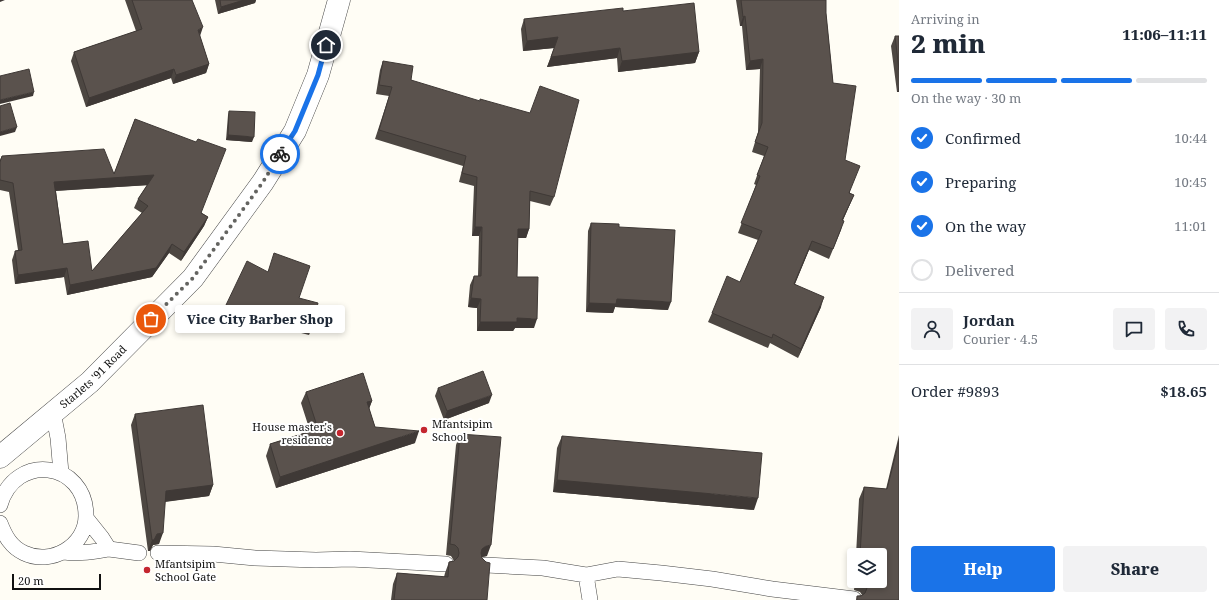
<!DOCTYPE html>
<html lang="en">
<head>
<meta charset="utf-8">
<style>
	:root { --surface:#fff; --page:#f2f2f3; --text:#1f2937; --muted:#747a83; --line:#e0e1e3; --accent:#1a73e8 }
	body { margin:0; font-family:"Noto Serif",serif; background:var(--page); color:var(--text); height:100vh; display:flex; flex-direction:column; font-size:15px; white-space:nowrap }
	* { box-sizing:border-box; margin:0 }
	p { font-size:13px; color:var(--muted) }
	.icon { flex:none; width:22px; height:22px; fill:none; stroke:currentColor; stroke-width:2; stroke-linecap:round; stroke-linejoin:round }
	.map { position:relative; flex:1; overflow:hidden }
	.drawer { display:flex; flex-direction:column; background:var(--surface); width:320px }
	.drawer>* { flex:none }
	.fabs { position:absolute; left:847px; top:548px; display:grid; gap:8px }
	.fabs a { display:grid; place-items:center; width:40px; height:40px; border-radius:4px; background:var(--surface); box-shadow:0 2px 6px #0003; font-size:20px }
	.scale { position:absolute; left:12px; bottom:10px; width:89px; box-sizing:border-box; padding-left:4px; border:2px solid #111; border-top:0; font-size:11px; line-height:14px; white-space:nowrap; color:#111; -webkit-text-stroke:3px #fff; paint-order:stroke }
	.pin { position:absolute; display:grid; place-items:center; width:34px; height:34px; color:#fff; margin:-17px; border:2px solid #fff; border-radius:50%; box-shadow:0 1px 4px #0007 }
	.courier { position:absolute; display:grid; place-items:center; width:40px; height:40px; margin:-20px; border:3px solid #1a73e8; border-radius:50%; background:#fff; color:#222; box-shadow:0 1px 5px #0007 }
	.bubble { position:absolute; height:28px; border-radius:4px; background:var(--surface); box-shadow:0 2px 6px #0003; font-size:13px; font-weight:800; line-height:28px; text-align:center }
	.summary em { font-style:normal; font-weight:800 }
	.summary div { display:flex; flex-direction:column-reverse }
	.summary { display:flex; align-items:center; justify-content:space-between; height:68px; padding:0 12px }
	h1 { font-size:26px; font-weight:800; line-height:30px }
	.bar { display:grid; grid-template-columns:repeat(4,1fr); gap:6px 4px; align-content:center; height:48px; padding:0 12px }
	.bar i { height:5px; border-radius:3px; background:var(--line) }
	.bar .selected { background:var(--accent) }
	.bar p { grid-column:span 4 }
	.line { display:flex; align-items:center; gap:10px; padding:0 12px; border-top:1px solid var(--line) }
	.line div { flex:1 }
	.round { display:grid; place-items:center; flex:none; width:42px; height:42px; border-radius:4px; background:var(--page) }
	ol { padding:0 12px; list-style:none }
	li { display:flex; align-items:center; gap:12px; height:44px }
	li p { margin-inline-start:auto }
	li .icon { padding:4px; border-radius:50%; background:var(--accent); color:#fff; stroke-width:4 }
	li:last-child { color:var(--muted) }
	li i { width:22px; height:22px; border:2px solid var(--line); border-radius:50% }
	.action { display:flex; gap:8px; margin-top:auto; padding:8px 12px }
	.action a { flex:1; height:46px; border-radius:4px; background:var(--accent); color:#fff; font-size:16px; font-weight:800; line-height:46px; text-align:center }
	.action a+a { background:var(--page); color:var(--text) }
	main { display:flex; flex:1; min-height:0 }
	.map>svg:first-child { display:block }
</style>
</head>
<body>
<main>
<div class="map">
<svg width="899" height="600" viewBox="0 0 899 600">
	<rect width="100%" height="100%" fill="#fffdf5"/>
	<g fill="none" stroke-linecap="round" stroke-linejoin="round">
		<defs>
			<path id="service" d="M53,412L58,438L61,473
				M0,505C15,452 86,461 86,516C86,546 51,566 24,553C11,547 5,536 0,523
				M86,518L102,538L109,549L139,553
				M64,552C80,554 93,552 109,549
				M158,553L213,554L255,558L316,560L350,559L446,564
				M486,565L543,568L586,575L618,569L661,573L712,579L772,589L854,599
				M586,575L590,600"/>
			<g id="tertiary">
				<path id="s1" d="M0,457L90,382L193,278L263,182L295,131L318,75L339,0"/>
			</g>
		</defs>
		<!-- service casing -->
		<use href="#service" stroke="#444" stroke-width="16"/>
		<!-- tertiary casing -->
		<use href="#tertiary" stroke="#444" stroke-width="23"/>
		<!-- service -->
		<use href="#service" stroke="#fff" stroke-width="15"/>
		<!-- tertiary -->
		<use href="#tertiary" stroke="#fff" stroke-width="22"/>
	</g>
	<!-- wall -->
	<path fill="#4d4742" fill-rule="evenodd" d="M125,0H192L200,36L209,64L206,73L173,84L171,78L86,107L71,61L74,52L136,31Z
		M215,0H256L255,3L218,14Z
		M736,0H826V13L833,83L845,160L850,193L854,195L843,220L841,230L829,259L809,250L795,284L821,307L798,358L770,343L768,348L708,322L712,313L740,282L758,240L738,233L756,185L754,184L764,156L752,152L758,132L760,69L746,70L742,26H740Z
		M623,11L699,52L695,63L618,72L617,58L547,67L554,48L523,51L521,29L524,19Z
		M895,36H899V92H897L891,46Z
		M383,61L411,80L554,197L550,206L530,201L529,229L526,238H518L517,277L534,328H515L513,331H477V308L468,307L470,285L474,276H478L479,236H472L474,186L459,182L463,166L375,139L389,96L376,94L380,70Z
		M229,111L252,142L226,140L228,115Z
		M135,119L202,213L208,217L204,226L181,261L169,253L152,277L67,295L64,277L15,284L12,260L15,251L18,250L9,192L0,190V160L2,156L114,174ZM147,185L138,199L134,208L142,213L92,271L63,244L56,191Z
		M591,223L619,227L668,310L615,307L613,313L586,312L588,231Z
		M299,298L312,328L309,335L223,313L226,305Z
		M438,388L489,403L444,420L435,396Z
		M306,392L372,401L369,408L375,427L415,443L276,488L266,456L270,444L310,431L301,403Z
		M135,414L213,485L209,496L165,502L159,544L153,545L150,551H148L131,425Z
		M460,434L487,556L482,557L487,600H391L393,584L397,573L444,577L445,573L449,562L454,561L451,556L446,555L456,445Z
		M899,435V600H856L857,596L862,595L860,592L854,590L855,581H880V555H856L859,499L864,487L886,489Z
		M562,436L754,510L553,492L557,448Z"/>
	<!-- shaded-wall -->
	<path fill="#3f3936" d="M0,0H5L0,2Z
		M244,0H256L255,3L218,14L221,7Z
		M745,16L742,26H740L743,17Z
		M203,27L200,36L198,30Z
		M558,37L554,48L523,51L527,41Z
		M620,48L617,58L547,67L551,57Z
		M699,52L695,63L618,72L622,61Z
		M763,59L760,69L746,70L750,61Z
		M209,64L206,73L173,84L176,75Z
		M174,69L171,78L86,107L89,98Z
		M899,86V92H897Z
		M34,92L33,96L0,104V100Z
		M17,127L15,132L0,136V132Z
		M228,135L254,137L252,142L226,140Z
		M154,175L151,185L51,191L54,182Z
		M854,195L850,204L839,229L842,220Z
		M208,217L204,226L181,261L184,252Z
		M475,227H482L479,236H472Z
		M518,229H529L526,238H515Z
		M812,241L809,250L791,293L794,284Z
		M172,244L169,253L152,277L67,295L70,285Z
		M67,268L64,277L15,284L18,275Z
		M824,297L821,307L798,358L801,349Z
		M471,298L481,299L477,308L468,307Z
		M617,299L671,302L668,310L615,307L613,313L586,312L589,303Z
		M517,318L537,319L534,328H515L513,331H477L480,322Z
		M492,395L489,403L444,420L447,411Z
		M372,401L368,412L367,402Z
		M419,431L415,443L276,488L280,477Z
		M557,480L758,498L754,510L553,492Z
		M213,485L209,496L162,502L166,491Z
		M163,533L159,544L153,545L150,551H148L152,540L157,534Z
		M491,545L487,556L482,557L478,560L482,549L486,546Z"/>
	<!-- building -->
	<path fill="#5a524d" stroke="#3f3936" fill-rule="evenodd" d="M132,0H192L203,27L198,30L209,64L176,75L174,69L89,98L74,52L142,29Z
		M220,0H244L221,7Z
		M741,0H826V13L833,83L856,86L845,160L860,166L849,193L854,195L842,220L844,221L833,249L812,241L794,284L824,297L801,349L773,334L772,338L712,313L727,276L740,282L762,231L741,223L760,176L757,175L768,147L755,142L762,123L763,59L750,61L745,16L743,17Z
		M694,3L699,52L622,61L620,48L551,57L558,37L527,41L524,19L623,8V11Z
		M895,36H899V70Z
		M383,61L413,66L411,80L480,101V99L530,113L540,86L579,100L554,197L530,191L529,229H518L517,277H538L537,319L517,318V322H480L481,299L471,298L474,276H481L482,227H475L477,177L462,173L466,156L379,130L392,87L379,85Z
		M29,69L34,92L0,100V76Z
		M10,103L17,127L0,132V106Z
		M229,111L255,112L254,137L228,135Z
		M135,119L196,142L198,139L226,149L201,213L208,217L184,252L172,244L156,268L70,285L67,268L18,275L15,251L22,250L13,183L0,180V162L2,156L104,149L114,174ZM154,175L138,199L148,206L92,271L88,241L63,244L54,182Z
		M591,223L619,224V227L675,230L671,302L617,299L616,304L589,303Z
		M274,253L310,266L299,298L318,303L312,328L226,305L247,261L268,272Z
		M483,371L492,395L447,411L438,388Z
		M363,373L372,401L367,402L375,427L419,431L280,477L270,444L318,429L306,392Z
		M203,405L213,485L166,491L163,533L157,534L154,540H152L135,414Z
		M460,434L501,437L491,545L486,546L482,549L481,553L482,558L486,562L490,563L487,600H394L397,573L448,577L449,562L454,561L458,557L459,553L458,548L455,545L450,544Z
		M562,436L762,453L758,498L557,480Z
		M899,441V600H857V596H861L865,593L867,588V584L864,581H880V555H860L864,487L887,489Z"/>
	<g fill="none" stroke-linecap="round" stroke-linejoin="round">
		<!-- done -->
		<path stroke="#646461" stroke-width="4" stroke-dasharray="0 7.2" d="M151,319L193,278L263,182L280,154"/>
		<!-- route -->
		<path stroke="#1a73e8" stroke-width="5" d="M280,154L295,131L318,75L326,45"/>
	</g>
	<!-- markers -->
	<g fill="#c4262e" stroke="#fff" stroke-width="1.5">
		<circle cx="424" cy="430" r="4"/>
		<circle cx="340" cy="433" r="4"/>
		<circle cx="147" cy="570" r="4"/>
	</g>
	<g text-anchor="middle" stroke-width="4" stroke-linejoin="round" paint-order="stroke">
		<!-- street labels -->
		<g font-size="11" fill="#111" stroke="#fff">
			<text dy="4" stroke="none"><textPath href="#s1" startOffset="123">Starlets '91 Road</textPath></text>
		</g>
		<!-- poi labels -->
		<g font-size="11" fill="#111" stroke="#fff" text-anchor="start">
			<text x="432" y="428">Mfantsipim<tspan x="432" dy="13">School</tspan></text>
			<text x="332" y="431" text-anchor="end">House master's<tspan x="332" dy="13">residence</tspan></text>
			<text x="155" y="568">Mfantsipim<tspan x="155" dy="13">School Gate</tspan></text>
		</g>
	</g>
</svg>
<div class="fabs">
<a><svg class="icon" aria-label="layers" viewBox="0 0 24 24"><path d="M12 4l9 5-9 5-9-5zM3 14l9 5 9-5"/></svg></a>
</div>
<div class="scale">20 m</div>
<div class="pin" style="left:151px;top:319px;background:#ea580c"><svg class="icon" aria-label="bag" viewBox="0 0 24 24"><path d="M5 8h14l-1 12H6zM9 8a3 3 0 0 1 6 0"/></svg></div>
<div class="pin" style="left:326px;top:45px;background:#1f2937"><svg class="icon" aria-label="home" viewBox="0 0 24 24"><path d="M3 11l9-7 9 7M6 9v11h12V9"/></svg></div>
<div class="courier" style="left:280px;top:154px"><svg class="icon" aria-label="bike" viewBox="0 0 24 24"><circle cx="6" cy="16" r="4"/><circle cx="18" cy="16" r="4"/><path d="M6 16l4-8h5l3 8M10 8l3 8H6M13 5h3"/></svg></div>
<div class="bubble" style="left:175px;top:305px;width:170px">Vice City Barber Shop</div>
</div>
<section class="drawer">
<div class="summary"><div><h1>2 min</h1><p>Arriving in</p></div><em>11:06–11:11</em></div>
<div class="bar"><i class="selected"></i><i class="selected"></i><i class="selected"></i><i></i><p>On the way · 30 m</p></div>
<ol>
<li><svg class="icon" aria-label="check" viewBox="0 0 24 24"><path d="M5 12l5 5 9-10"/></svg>Confirmed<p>10:44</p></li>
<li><svg class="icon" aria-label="check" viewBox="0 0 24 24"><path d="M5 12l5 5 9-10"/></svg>Preparing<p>10:45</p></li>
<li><svg class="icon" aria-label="check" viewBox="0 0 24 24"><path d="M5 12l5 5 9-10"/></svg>On the way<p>11:01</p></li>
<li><i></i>Delivered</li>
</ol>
<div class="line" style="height:72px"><a class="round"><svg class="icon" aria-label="person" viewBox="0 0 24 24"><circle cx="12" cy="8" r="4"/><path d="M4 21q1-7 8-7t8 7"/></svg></a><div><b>Jordan</b><p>Courier · 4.5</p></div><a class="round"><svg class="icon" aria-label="chat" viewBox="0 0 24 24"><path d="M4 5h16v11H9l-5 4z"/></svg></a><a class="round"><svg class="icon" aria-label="phone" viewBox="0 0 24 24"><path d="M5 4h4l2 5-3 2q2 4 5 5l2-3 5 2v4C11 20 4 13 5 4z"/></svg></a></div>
<div class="line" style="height:52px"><div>Order #9893</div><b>$18.65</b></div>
<div class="action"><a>Help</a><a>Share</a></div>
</section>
</main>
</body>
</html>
